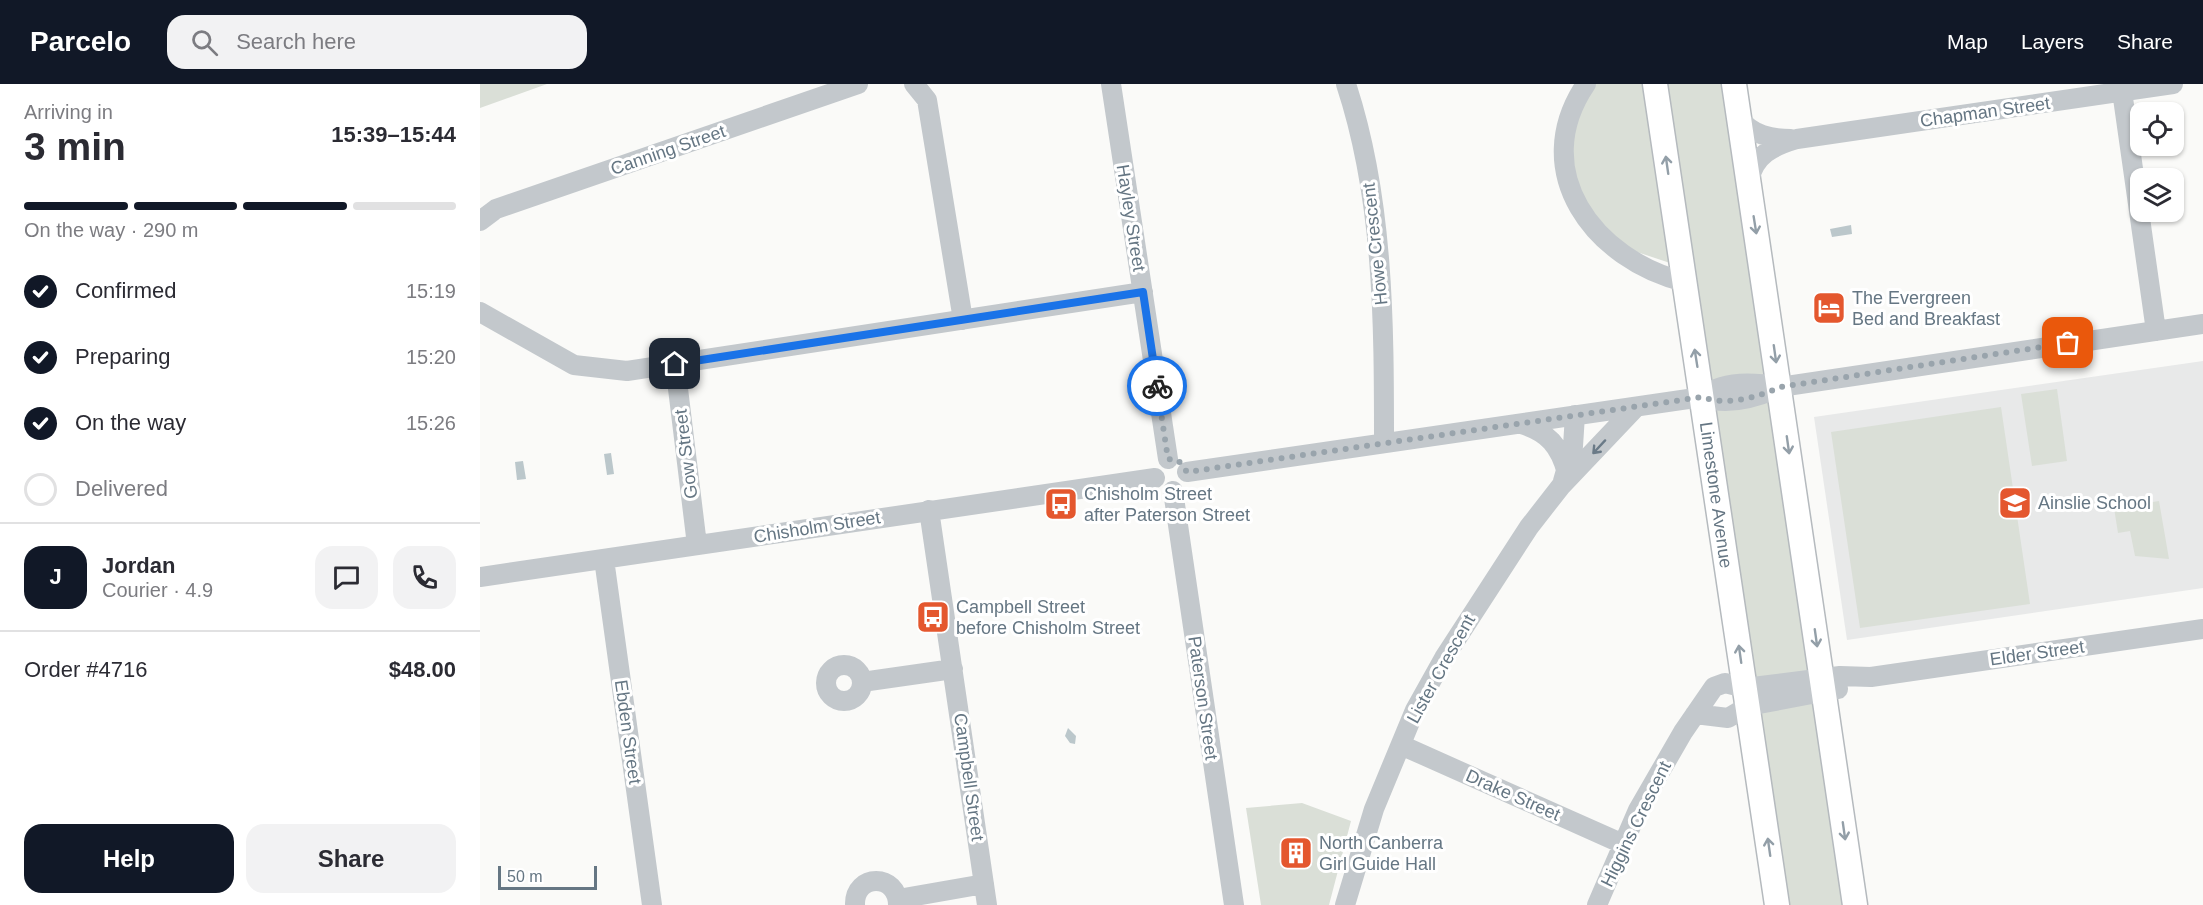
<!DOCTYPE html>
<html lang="en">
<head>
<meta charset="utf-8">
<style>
	:root { --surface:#fff; --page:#f2f2f3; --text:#2b2b33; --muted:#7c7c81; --line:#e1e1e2; --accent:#111827 }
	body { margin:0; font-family:Helvetica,sans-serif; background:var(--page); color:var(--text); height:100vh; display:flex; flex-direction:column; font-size:22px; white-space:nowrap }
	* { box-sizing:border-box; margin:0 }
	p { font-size:20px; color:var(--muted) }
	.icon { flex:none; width:33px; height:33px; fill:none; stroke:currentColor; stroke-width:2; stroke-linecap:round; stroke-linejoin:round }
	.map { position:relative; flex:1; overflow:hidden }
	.side { display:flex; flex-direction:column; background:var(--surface); width:480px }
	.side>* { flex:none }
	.controls { position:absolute; left:1650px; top:18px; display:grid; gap:12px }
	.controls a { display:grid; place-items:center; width:54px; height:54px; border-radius:12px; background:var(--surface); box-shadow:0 2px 4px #0004; font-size:30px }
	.scale { position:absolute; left:18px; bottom:15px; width:99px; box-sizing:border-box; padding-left:6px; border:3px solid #657683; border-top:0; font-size:16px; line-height:21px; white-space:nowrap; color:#657683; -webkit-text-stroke:4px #fff; paint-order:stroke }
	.pin { position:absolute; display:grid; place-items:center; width:51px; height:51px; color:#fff; margin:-26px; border-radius:12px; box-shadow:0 3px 9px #0006 }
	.courier { position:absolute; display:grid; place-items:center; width:60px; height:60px; margin:-30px; border:4px solid #1a73e8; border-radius:50%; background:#fff; color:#222; box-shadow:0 2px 8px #0007 }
	.headline em { font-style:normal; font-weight:600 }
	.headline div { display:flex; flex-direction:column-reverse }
	.headline { display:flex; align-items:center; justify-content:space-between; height:102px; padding:0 24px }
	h1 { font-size:39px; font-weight:600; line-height:45px }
	.bar { display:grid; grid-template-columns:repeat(4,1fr); gap:9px 6px; align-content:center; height:72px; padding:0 24px }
	.bar i { height:8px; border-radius:4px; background:var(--line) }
	.bar .current { background:var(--accent) }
	.bar p { grid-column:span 4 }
	.line { display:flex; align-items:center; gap:15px; padding:0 24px; border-top:2px solid var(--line) }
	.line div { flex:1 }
	.round { display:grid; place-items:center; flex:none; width:63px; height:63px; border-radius:18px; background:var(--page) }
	ol { padding:0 24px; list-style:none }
	li { display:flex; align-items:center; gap:18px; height:66px }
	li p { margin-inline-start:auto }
	li .icon { padding:6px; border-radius:50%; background:var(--accent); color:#fff; stroke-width:4 }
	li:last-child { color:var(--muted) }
	li i { width:33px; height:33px; border:3px solid var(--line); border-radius:50% }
	.button { display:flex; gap:12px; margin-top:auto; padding:12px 24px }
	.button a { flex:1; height:69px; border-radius:18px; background:var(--accent); color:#fff; font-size:24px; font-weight:600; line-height:69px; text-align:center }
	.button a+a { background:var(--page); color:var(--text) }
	header { display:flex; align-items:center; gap:36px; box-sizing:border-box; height:84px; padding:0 30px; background:var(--accent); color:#fff }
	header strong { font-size:28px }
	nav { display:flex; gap:33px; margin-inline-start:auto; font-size:21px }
	.search { width:420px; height:54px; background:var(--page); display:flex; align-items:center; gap:15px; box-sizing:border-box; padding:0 21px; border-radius:18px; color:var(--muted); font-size:22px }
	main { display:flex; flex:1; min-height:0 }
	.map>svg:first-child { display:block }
</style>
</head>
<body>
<header>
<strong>Parcelo</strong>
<div class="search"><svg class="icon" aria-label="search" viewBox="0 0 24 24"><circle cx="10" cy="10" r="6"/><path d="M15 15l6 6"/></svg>Search here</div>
<nav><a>Map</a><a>Layers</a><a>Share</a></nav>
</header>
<main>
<section class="side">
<div class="headline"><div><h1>3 min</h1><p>Arriving in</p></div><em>15:39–15:44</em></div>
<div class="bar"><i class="current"></i><i class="current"></i><i class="current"></i><i></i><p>On the way · 290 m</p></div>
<ol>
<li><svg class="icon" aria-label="check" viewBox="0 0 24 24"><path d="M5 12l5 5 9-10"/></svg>Confirmed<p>15:19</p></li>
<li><svg class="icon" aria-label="check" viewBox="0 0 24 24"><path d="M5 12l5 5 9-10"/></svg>Preparing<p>15:20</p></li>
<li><svg class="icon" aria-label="check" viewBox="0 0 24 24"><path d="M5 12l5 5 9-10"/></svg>On the way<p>15:26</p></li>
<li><i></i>Delivered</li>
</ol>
<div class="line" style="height:108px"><b class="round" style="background:var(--accent);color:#fff">J</b><div><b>Jordan</b><p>Courier · 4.9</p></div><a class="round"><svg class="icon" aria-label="chat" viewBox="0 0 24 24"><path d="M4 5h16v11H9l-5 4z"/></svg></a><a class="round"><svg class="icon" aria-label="phone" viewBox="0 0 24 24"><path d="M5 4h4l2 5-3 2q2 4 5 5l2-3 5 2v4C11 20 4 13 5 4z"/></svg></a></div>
<div class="line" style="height:78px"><div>Order #4716</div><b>$48.00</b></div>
<div class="button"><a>Help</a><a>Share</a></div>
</section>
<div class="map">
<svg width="1723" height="821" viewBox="0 0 1723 821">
	<rect width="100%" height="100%" fill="#fafaf8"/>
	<!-- built -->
	<path fill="#e8e9e9" d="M1723,277V504L1367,556L1334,333Z"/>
	<!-- green -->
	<path fill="#dadfd7" d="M0,0H67L0,24Z
		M1115,0H1168L1190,179L1154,167L1129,152L1094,105L1091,43Z
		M1182,0H1245L1366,821H1304Z
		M1577,305L1587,377L1552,382L1541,310Z
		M1521,323L1550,520L1380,544L1351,348Z
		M1679,417L1689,475L1655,472L1650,447L1638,449L1634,424Z
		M822,719L871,737L849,821H781L766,724Z"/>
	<!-- water -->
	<path fill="#bbc7cb" d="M1371,141L1372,150L1352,153L1350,145Z
		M131,369L134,390L127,391L124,370Z
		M43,377L46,395L37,396L35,378Z
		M588,644L596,652L595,660L590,659L585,652Z"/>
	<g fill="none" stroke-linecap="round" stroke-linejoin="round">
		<defs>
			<path id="major" d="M1175,0L1297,821
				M1254,0L1375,821"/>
		</defs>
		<!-- major casing -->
		<use href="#major" stroke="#b5babe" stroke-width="27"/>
		<!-- minor -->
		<path stroke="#c3c8cc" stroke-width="20" d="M434,0L447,16L483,236
			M631,0L688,375
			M866,0C904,115 904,239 904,359
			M1106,0C1047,87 1114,176 1205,198
			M1641,0L1676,247
			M1259,34C1272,51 1291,55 1311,55
			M1269,97C1274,71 1293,62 1317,55L1693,0
			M0,137L16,125L378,0
			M0,228L94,281L147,287L663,208
			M195,280L217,461
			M1222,313C1243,296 1275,298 1300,303
			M1041,340C1068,348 1080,362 1087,389
			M707,388L1222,313C1247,322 1276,314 1300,303L1723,240
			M1083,397L1093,362L1095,331
			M693,407L754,821
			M449,426L507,821
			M124,475L172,821
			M0,493L675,394
			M346 599a18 18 0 1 1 36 0a18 18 0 1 1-36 0Z
			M382,598L473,585
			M1215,630L1248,634L1268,622L1358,605
			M923,662L1143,760
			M418,815L504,800
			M375,821C374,789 418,789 418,821
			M865,821L894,725L935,626L964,574L1049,443L1081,402L1156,323
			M1117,821L1158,726L1203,648L1234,603L1245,599L1265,604L1360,592L1391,593L1723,545"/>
		<!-- major -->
		<use href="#major" stroke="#fff" stroke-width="24"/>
	</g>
	<!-- one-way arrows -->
	<defs><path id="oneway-shaft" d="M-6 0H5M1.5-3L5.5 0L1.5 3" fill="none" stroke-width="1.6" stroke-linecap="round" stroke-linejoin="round" transform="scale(1.5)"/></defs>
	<g stroke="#939fa8">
		<use href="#oneway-shaft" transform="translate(1187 81) rotate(-98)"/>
		<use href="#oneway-shaft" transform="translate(1275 141) rotate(81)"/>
		<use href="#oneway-shaft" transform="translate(1295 270) rotate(82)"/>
		<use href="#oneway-shaft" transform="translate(1216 274) rotate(-99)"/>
		<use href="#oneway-shaft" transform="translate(1308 361) rotate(82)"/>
		<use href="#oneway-shaft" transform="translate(1336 554) rotate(82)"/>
		<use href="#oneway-shaft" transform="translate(1260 570) rotate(-98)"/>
		<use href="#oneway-shaft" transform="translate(1364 747) rotate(82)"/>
		<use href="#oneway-shaft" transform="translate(1289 763) rotate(-98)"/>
	</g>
	<use stroke="#6a7a87" href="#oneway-shaft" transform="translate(1119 363) rotate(133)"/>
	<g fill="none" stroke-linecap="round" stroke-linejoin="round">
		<!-- done -->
		<path stroke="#99a4ac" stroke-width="6" stroke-dasharray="0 10.8" d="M677,302L688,375L698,376L707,388L1222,313C1247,322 1276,314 1300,303L1588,259"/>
		<!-- route -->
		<path stroke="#1a73e8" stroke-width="8" d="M195,280L663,208L677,302"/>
	</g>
	<!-- icons -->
	<defs>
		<symbol id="hotel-square" viewBox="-11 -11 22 22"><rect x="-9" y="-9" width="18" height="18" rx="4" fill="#e4572e" stroke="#fff"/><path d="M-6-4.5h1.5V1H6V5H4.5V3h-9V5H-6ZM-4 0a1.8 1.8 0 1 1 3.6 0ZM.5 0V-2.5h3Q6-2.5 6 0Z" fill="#fff"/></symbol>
		<symbol id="school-square" viewBox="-11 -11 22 22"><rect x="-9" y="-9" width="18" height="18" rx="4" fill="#e4572e" stroke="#fff"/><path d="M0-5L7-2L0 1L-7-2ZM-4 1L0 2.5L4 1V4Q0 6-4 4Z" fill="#fff"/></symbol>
		<symbol id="bus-square" viewBox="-11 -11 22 22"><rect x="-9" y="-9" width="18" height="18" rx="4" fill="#e4572e" stroke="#fff"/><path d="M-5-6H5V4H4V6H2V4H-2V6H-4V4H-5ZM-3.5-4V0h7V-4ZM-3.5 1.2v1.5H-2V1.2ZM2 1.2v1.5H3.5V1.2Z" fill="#fff"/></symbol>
		<symbol id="building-square" viewBox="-11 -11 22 22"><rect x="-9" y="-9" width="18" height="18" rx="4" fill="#e4572e" stroke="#fff"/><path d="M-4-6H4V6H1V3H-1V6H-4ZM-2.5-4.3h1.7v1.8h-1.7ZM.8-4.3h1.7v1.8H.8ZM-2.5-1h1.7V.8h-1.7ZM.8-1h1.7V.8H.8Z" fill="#fff"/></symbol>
	</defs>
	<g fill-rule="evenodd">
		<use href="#hotel-square" x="1330" y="205" width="38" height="38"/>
		<use href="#school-square" x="1516" y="400" width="38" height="38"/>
		<use href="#bus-square" x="562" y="401" width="38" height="38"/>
		<use href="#bus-square" x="434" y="514" width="38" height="38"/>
		<use href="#building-square" x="797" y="750" width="38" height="38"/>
	</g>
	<g text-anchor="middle" stroke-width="6" stroke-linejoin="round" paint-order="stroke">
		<!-- street labels -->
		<g font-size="18" fill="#657683" stroke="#fff">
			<text transform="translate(1505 28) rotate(-8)" y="6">Chapman Street</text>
			<text transform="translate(188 66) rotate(-19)" y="6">Canning Street</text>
			<text transform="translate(651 134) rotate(81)" y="6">Hayley Street</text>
			<text transform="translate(895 160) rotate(-96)" y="6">Howe Crescent</text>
			<text transform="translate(206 370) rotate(-97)" y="6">Gow Street</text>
			<text transform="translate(1236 411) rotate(82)" y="6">Limestone Avenue</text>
			<text transform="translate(337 443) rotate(-9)" y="6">Chisholm Street</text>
			<text transform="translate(1557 569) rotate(-8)" y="6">Elder Street</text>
			<text transform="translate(961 585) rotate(-61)" y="6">Lister Crescent</text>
			<text transform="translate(723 614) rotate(82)" y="6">Paterson Street</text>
			<text transform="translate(148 648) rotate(82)" y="6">Ebden Street</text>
			<text transform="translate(489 693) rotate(82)" y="6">Campbell Street</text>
			<text transform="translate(1033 711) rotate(24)" y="6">Drake Street</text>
			<text transform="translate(1156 740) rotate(-64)" y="6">Higgins Crescent</text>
		</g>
		<!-- poi labels -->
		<g font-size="18" fill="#657683" stroke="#fff" text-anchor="start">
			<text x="1372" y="220">The Evergreen<tspan x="1372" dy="21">Bed and Breakfast</tspan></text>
			<text x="604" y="416">Chisholm Street<tspan x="604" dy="21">after Paterson Street</tspan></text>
			<text x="1558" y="425">Ainslie School</text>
			<text x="476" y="529">Campbell Street<tspan x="476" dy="21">before Chisholm Street</tspan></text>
			<text x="839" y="765">North Canberra<tspan x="839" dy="21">Girl Guide Hall</tspan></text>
		</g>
	</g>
</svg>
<div class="controls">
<a><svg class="icon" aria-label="locate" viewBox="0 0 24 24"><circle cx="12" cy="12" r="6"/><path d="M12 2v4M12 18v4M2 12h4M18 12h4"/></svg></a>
<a><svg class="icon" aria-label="layers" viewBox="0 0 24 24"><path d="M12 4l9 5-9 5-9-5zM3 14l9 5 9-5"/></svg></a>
</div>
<div class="scale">50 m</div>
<div class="pin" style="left:1588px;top:259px;background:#ea580c"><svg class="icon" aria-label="bag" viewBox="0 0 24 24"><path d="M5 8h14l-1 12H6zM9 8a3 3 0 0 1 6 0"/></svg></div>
<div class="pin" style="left:195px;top:280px;background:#1f2937"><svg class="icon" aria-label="home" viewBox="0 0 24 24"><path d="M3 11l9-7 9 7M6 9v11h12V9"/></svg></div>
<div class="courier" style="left:677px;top:302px"><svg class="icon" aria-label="bike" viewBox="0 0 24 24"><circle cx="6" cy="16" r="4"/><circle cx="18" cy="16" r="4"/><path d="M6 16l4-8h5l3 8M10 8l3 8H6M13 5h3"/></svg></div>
</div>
</main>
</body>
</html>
